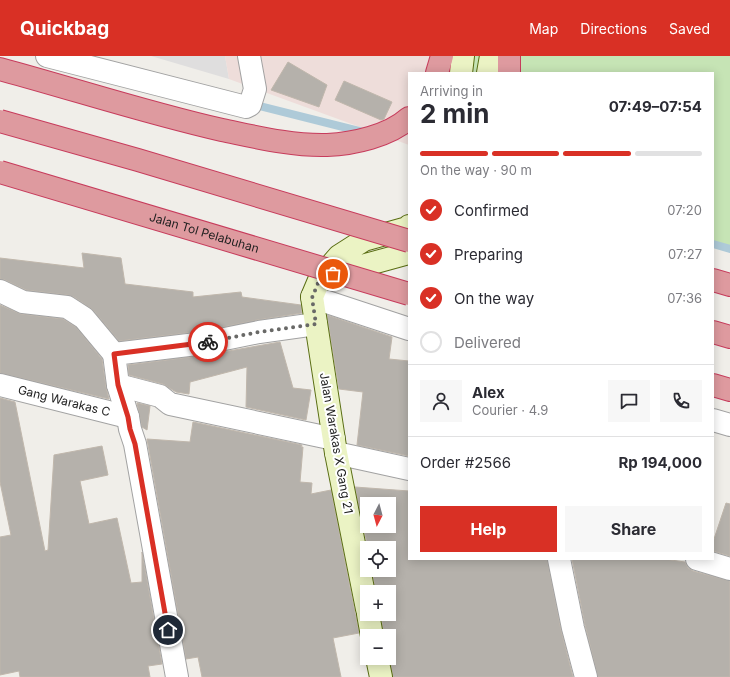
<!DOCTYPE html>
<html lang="en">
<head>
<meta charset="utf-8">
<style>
	:root { --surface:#fff; --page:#f7f7f7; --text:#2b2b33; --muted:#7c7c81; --line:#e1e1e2; --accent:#d93025 }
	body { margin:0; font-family:Inter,sans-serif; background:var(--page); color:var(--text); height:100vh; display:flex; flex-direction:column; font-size:15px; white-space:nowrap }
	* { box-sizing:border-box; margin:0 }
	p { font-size:13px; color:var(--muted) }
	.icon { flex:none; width:22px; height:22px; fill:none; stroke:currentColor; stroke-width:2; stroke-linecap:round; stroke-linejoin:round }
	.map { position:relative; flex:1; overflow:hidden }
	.side { position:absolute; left:408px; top:16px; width:306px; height:488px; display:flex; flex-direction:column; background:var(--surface); border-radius:0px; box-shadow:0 2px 10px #0003 }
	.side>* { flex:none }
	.needle { width:26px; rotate:186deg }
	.tools { position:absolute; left:360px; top:441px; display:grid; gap:8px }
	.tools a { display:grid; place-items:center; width:36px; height:36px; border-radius:0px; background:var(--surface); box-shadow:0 2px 10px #0003; font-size:20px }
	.pin { position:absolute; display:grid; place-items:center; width:34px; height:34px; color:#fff; margin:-17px; border:2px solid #fff; border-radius:50%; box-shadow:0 1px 4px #0007 }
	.courier { position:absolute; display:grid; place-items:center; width:40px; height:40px; margin:-20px; border:3px solid #d93025; border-radius:50%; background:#fff; color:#222; box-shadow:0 1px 5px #0007 }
	.overview em { font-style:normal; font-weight:700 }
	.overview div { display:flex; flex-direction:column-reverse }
	.overview { display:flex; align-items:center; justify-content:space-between; height:68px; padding:0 12px }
	h1 { font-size:26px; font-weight:700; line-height:30px }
	.bar { display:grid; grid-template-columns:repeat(4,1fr); gap:6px 4px; align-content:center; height:48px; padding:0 12px }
	.bar i { height:5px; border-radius:3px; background:var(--line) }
	.bar .selected { background:var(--accent) }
	.bar p { grid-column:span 4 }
	.line { display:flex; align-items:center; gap:10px; padding:0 12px; border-top:1px solid var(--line) }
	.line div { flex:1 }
	.round { display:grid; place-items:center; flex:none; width:42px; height:42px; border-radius:0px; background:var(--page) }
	ol { padding:0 12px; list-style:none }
	li { display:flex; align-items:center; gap:12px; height:44px }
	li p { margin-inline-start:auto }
	li .icon { padding:4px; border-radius:50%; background:var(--accent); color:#fff; stroke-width:4 }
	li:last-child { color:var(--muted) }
	li i { width:22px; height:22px; border:2px solid var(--line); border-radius:50% }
	.action { display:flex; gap:8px; margin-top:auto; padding:8px 12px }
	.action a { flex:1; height:46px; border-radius:0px; background:var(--accent); color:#fff; font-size:16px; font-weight:700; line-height:46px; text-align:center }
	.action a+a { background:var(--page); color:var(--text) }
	header { display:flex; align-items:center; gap:24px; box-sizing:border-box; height:56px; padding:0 20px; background:var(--accent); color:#fff }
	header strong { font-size:19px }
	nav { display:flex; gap:22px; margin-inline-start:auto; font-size:14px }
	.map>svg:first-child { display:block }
</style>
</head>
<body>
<header>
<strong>Quickbag</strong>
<nav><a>Map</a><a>Directions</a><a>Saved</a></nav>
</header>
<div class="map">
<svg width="730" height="621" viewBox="0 0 730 621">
	<rect width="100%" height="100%" fill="#f0eee9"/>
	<!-- residential -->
	<path fill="#dfdede" d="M151,0H225L229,23Z"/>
	<!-- commercial -->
	<path fill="#eeddda" d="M225,0H452L451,17H409V89L229,23Z"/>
	<!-- grass -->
	<path fill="#c6e4b5" d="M454,0H730V192L713,187V17H454Z"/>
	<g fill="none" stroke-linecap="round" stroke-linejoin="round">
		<!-- stream -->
		<path stroke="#aecad8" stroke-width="8" d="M252,48L367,77
			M713,188L730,193"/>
	</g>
	<!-- building -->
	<path fill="#b5b1ab" stroke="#c0b7ac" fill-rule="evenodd" d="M288,6L327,29L319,51L271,34Z
		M344,25L392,46L384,63L381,64L335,44Z
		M82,197L121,202L125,228L193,236V241L241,236L242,241L301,249L302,257L257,264L203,275L119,285L93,254L74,241L68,239L26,234L5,224L0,223V202L84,212Z
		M0,249L21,258L63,263L76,271L102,303L106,331L109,343L0,317Z
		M327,259L392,281L389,303L409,305V400L357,389L363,336L339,333Z
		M280,286L293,332L311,334L306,364L246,351L247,311L190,326L189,338L176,336L163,328L129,319L128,309L206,299Z
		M0,342L15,346L45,495L48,494L54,399L102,390L108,419L80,425L89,468L117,462L131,527L142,526V496L162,608L148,610L150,621H20L19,615L0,619V481L11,479L0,426Z
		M137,347L150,350L147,374L142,371Z
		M193,366L302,389L301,391H303L300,426L312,427L311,438L331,434L359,577L333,582L341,621H202L198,601L186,603L147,383L190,386Z
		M355,431L409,435V503H547L561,574L573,621H393L389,599V580H384L381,558H389V536H376L372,514H389V492H368ZM367,448H389V470H367Z
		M726,447L730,448V500L713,495V486Z
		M572,503H664L685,506L688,512L693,515L730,525V621H598L585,569Z"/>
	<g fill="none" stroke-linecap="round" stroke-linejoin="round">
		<defs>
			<g id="street">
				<path d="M47,0L246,51L250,49L255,33L249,0"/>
				<path d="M0,235L23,246L67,251L84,262L114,298"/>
				<path d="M312,241L409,273"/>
				<path id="s1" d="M0,329L128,361"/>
				<path d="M118,329L160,340L170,348L334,383"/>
				<path d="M713,364L730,369"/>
				<path d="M336,397L409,413"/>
				<path d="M559,503L573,572L586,621"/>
				<path d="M697,503L730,513"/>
				<path d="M177,621L135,388L130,373L128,361L118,329L114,298L205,287L259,276L316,268"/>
			</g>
			<path id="secondary" d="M461,17L463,0
				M488,17L491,0
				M329,219L409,197
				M367,553L336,397L312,241L320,222L339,200L364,184L407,172L409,170
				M368,558L372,580
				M377,602L381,621"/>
			<path id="highway" d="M509,0V17
				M0,13C74,33 147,57 222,74C256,81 292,90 327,89C353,88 389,80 409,62
				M437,17L442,0
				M713,224L730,229
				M713,276L730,281
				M713,329L730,334"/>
		</defs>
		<!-- street casing -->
		<use href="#street" stroke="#a2a2a2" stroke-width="24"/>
		<!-- secondary casing -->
		<use href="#secondary" stroke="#596d12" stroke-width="24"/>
		<!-- highway casing -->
		<use href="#highway" stroke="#c73c5c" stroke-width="24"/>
		<!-- street -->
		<use href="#street" stroke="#fff" stroke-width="22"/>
		<!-- secondary -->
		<use href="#secondary" stroke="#ebf3c4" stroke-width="22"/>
		<!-- highway -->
		<use href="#highway" stroke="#de9a9f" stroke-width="22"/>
		<defs>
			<g id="highway-bridge">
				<path d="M0,65L138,104L409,185"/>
				<path id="s2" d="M0,116L409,238"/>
			</g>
		</defs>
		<!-- highway-bridge casing -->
		<use href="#highway-bridge" stroke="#c73c5c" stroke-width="24" stroke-linecap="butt"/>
		<!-- highway-bridge -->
		<use href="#highway-bridge" stroke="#de9a9f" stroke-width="22"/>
	</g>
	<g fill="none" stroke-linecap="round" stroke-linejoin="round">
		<!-- done -->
		<path stroke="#696967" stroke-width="4" stroke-dasharray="0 7.2" d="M208,286L259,276L316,268L312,242L320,222L333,218"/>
		<!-- route -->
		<path stroke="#d93025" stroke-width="5" d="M168,574L135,388L130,373L128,361L118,329L114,298L208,286"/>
	</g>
	<g text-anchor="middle" stroke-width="4" stroke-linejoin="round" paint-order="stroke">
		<!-- street labels -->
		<g font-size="12" fill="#212121" stroke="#fff">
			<text dy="4" stroke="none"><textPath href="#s2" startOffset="213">Jalan Tol Pelabuhan</textPath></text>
			<text dy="4" stroke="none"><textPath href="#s1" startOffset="66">Gang Warakas C</textPath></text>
			<text transform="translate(336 387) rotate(80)" y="4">Jalan Warakas X Gang 21</text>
		</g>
	</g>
</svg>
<div class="tools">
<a><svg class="needle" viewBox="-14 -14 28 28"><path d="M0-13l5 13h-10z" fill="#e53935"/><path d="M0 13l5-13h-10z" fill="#7c7c81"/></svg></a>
<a><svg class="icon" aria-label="locate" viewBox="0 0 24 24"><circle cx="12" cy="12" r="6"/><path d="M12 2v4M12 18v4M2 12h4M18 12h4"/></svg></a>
<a>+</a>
<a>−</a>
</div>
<div class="pin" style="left:333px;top:218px;background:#ea580c"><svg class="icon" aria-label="bag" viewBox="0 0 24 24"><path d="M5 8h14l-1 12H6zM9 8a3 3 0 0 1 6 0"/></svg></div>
<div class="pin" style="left:168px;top:574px;background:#1f2937"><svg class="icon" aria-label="home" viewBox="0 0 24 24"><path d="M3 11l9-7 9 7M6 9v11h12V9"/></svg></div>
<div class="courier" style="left:208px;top:286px"><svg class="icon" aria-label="bike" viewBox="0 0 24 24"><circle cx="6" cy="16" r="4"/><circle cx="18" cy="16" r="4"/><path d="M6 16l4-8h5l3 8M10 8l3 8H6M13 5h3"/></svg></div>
<section class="side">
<div class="overview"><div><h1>2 min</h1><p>Arriving in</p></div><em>07:49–07:54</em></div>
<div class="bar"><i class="selected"></i><i class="selected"></i><i class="selected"></i><i></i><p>On the way · 90 m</p></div>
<ol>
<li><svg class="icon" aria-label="check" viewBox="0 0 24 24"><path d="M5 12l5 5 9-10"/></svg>Confirmed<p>07:20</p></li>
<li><svg class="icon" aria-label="check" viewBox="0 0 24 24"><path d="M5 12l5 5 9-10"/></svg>Preparing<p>07:27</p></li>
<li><svg class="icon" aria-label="check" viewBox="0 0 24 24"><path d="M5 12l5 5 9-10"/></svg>On the way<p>07:36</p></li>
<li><i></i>Delivered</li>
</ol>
<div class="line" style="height:72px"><a class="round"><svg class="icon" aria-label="person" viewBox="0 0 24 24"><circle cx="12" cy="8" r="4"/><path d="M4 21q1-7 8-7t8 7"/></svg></a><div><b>Alex</b><p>Courier · 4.9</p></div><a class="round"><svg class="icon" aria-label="chat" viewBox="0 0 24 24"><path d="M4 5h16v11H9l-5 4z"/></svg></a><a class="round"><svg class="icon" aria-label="phone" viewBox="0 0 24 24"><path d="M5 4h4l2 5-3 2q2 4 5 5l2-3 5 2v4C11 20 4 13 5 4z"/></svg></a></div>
<div class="line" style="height:52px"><div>Order #2566</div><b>Rp 194,000</b></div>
<div class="action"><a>Help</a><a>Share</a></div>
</section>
</div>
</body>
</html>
